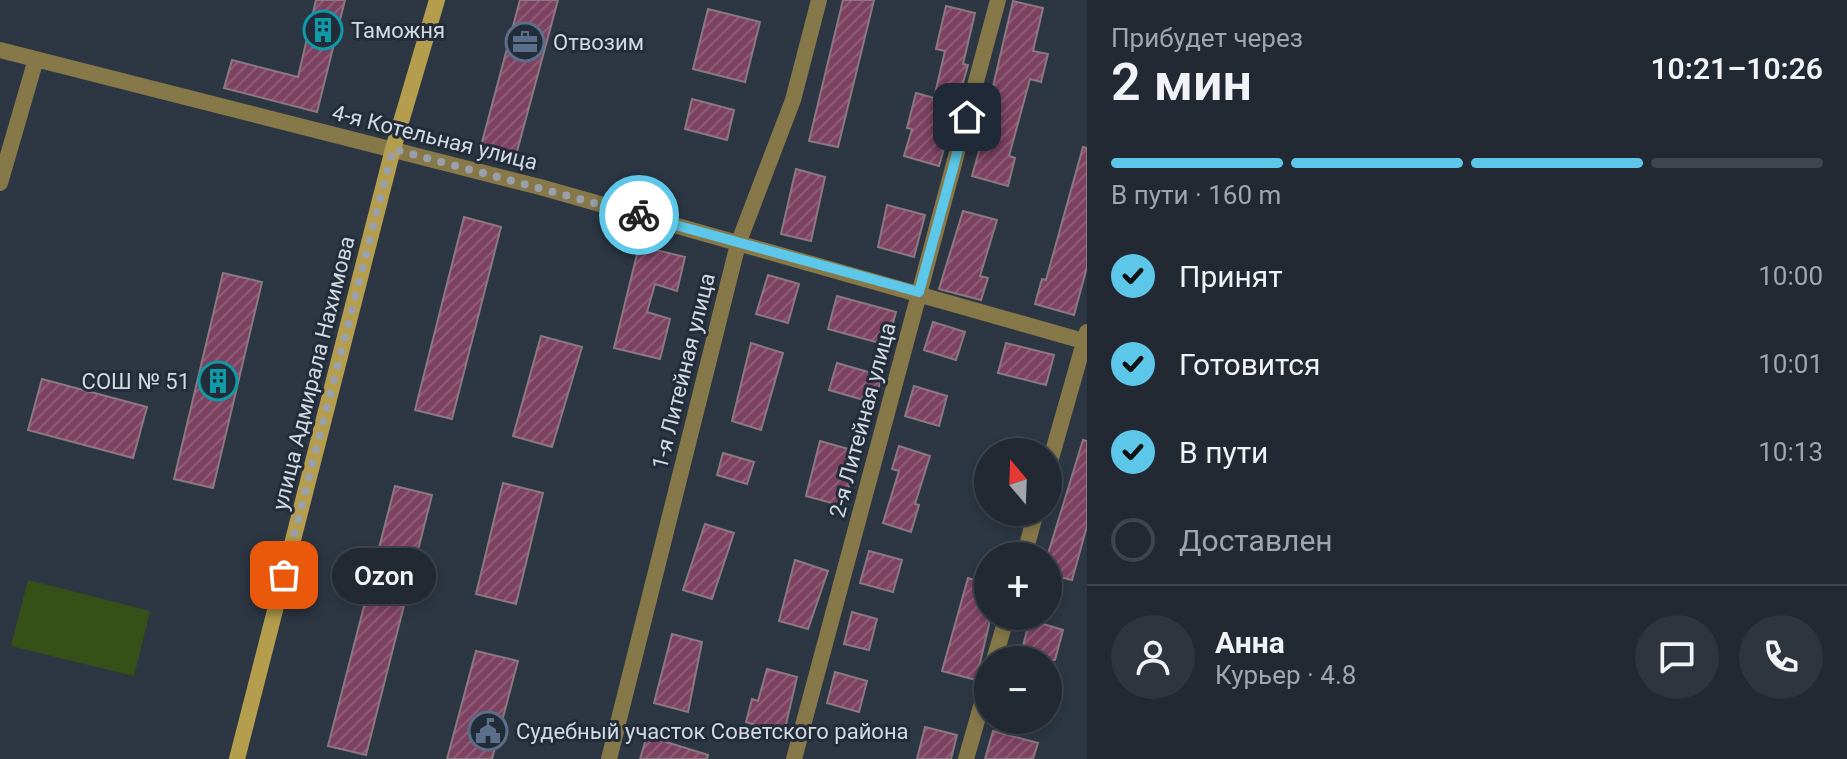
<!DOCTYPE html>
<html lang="ru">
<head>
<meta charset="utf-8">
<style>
	:root { --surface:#222933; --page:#2e353f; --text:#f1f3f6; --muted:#a2a6ac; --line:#3f454e; --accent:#5cc7e8 }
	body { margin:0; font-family:Roboto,sans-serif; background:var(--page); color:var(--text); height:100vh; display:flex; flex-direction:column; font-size:30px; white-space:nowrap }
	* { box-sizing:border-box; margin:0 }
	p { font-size:26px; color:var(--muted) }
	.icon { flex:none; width:44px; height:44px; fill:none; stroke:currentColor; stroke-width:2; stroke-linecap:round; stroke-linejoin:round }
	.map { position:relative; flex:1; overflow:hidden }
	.panel { display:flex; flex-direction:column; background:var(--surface); width:760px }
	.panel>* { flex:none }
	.needle { width:52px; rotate:341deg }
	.tools { position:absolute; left:974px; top:438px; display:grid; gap:16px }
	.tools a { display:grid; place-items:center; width:88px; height:88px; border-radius:50%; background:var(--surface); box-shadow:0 4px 12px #0003,0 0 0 2px var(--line); font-size:40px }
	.pin { position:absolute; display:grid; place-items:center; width:68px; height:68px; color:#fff; margin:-34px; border-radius:16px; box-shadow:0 4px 12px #0006 }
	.courier { position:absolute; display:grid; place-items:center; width:80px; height:80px; margin:-40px; border:6px solid #5cc7e8; border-radius:50%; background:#fff; color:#222; box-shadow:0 2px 10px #0007 }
	.bubble { position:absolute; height:56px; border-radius:28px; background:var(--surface); box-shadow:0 4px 12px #0003,0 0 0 2px var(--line); font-size:26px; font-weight:600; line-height:56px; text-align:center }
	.head em { font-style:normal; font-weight:600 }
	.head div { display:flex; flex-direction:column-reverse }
	.head { display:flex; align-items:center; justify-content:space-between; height:136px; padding:0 24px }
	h1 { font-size:52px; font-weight:600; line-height:60px }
	.bar { display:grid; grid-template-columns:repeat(4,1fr); gap:12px 8px; align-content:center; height:96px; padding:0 24px }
	.bar i { height:10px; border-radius:6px; background:var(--line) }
	.bar .selected { background:var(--accent) }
	.bar p { grid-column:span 4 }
	.line { display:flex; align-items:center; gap:20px; padding:0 24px; border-top:2px solid var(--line) }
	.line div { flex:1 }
	.round { display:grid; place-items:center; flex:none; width:84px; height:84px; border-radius:42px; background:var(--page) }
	ol { padding:0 24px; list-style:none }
	li { display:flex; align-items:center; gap:24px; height:88px }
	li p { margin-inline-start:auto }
	li .icon { padding:8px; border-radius:50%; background:var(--accent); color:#111; stroke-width:4 }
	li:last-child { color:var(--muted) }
	li i { width:44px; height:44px; border:4px solid var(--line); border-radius:50% }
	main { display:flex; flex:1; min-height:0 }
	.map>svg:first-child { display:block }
</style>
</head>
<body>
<main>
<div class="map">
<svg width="1087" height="759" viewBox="0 0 1087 759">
	<defs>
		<pattern id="building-hatch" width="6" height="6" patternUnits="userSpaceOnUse" patternTransform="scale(2)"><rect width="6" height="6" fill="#7e4261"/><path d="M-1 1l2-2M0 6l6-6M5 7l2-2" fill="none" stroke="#8f5d77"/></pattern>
	</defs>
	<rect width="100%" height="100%" fill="#2d3744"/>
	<!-- garden -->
	<path fill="#365118" d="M28,580L150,611L134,676L11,646Z"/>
	<!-- building -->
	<path fill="url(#building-hatch)" stroke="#8b7880" stroke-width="2" d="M316,0H345L317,112L224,88L232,60L298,77Z
		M520,0H558L516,155L481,146Z
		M843,0H874L838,147L809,141Z
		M1013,1L1043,8L1033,51L1048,54L1041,82L1030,79L1009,156L1015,158L1008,186L972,176L985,130L975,127L980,110L987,112Z
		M946,6L975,13L963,64L968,65L939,166L904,156L912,129L907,128L916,93L934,98L945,51L936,49Z
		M708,9L760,22L745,82L693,69Z
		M692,99L734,110L727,140L685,129Z
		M1083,147L1087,148V267L1074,315L1035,304L1042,279L1046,280Z
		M796,169L825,177L811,241L781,234Z
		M887,205L925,215L914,257L878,247Z
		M963,211L997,220L980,276L988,278L981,300L939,289Z
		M464,217L501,227L452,419L415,410Z
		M639,246L685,257L677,291L655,284L647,312L670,319L660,359L614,348Z
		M223,273L262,282L213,488L174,479Z
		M768,275L799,284L788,323L756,314Z
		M837,296L896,312L887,345L828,329Z
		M933,322L965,332L956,360L924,350Z
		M541,336L582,347L552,447L513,436Z
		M751,343L783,353L761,430L732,421Z
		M1006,343L1054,355L1046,385L998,373Z
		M837,363L882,376L874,403L829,390Z
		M42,379L147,407L133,458L28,430Z
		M914,386L947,396L939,426L905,416Z
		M1083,440L1087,441V526L1072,580L1048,574V554Z
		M820,441L859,452L843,506L806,496Z
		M899,446L930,456L915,504L919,505L911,532L883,523L899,471L892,469Z
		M723,453L754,462L747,484L717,475Z
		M503,483L543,493L516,604L476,594Z
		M395,486L432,495L366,755L328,746Z
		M705,524L734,533L712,599L683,590Z
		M869,551L902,560L893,592L860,583Z
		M795,560L828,571L808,629L779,621Z
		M968,578L988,584V616H991L976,680L942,671Z
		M852,612L877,619L869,650L844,644Z
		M1030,620L1063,630L1055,660H1019Z
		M672,634L702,642L688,712L654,703Z
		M476,651L518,661L492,759H447Z
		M767,669L797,677L784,733L746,722L752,699L758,701Z
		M835,672L867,681L859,712L827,703Z
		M925,727L957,735L951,759H917Z
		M993,731L1038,743L1033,759H985Z
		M647,736L708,755L707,759H640Z"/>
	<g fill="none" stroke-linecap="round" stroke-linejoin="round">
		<!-- street -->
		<path stroke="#867849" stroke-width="16" d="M0,50L540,187L1087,342
			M0,183L36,59
			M1048,469L1087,332
			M1024,556L1036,512
			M994,660L1007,616
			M609,759L738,244L793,100L819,0
			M794,759L998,0
			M966,759L988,682"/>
		<!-- secondary -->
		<path stroke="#b49d4d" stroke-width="16" d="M237,759L393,149L437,0"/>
	</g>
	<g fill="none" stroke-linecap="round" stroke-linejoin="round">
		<!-- done -->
		<path stroke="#99a0ab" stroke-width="8" stroke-dasharray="0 14.4" d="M284,575L393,149L639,215"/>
		<!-- route -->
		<path stroke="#5cc7e8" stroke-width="10" d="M639,215L919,292L967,117"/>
	</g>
	<!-- icons -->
	<defs>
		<symbol id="building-ring" viewBox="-11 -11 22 22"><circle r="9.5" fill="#232d3a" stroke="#0f9aa8" stroke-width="1.5"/><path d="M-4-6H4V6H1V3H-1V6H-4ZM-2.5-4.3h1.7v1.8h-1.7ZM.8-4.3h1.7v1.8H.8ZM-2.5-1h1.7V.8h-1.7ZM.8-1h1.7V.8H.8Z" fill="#0f9aa8"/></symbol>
		<symbol id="office-ring" viewBox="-11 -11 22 22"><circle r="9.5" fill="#232d3a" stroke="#5c6f8a" stroke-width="1.5"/><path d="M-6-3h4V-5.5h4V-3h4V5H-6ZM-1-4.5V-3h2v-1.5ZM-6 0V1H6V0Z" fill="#5c6f8a"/></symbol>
		<symbol id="civic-ring" viewBox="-11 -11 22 22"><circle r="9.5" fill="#232d3a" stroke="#5c6f8a" stroke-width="1.5"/><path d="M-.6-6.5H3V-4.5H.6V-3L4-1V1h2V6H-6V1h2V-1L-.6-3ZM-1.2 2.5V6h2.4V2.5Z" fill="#5c6f8a"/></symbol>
	</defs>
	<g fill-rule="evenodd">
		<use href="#building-ring" x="301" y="8" width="44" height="44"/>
		<use href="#office-ring" x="503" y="20" width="44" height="44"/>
		<use href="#building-ring" x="196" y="359" width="44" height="44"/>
		<use href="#civic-ring" x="466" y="709" width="44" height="44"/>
	</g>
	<g text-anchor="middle" stroke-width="6" stroke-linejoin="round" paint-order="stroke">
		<!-- poi labels -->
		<g font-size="22" fill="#d3d9e2" stroke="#232d3a" text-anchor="start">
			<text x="351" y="38">Таможня</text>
			<text x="553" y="50">Отвозим</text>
			<text x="190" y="389" text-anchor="end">СОШ № 51</text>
			<text x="516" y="739">Судебный участок Советского района</text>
		</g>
		<!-- street labels -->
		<g font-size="22" fill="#d3d9e2" stroke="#232d3a">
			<text transform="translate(435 137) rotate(14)" y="8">4-я Котельная улица</text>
			<text transform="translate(683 371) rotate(-76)" y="8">1-я Литейная улица</text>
			<text transform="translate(313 373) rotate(-76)" y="8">улица Адмирала Нахимова</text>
			<text transform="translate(862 420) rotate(-75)" y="8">2-я Литейная улица</text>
		</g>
	</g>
</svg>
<div class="tools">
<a><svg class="needle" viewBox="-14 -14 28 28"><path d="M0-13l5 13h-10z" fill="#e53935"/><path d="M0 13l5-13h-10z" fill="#a2a6ac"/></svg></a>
<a>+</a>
<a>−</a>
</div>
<div class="pin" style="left:284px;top:575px;background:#ea580c"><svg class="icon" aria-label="bag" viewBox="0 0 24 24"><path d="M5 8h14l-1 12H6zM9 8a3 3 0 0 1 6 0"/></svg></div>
<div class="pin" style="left:967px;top:117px;background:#1f2937"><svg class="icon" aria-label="home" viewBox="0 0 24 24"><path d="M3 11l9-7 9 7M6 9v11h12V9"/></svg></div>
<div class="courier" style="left:639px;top:215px"><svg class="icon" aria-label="bike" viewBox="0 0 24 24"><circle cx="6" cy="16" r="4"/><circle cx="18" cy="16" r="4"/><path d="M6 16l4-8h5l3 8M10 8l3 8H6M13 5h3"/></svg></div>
<div class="bubble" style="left:332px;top:548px;width:104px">Ozon</div>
</div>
<section class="panel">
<div class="head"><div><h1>2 мин</h1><p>Прибудет через</p></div><em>10:21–10:26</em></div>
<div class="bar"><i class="selected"></i><i class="selected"></i><i class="selected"></i><i></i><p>В пути · 160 m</p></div>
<ol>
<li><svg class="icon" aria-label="check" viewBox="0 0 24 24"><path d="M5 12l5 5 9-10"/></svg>Принят<p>10:00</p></li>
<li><svg class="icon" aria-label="check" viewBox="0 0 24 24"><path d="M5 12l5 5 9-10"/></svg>Готовится<p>10:01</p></li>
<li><svg class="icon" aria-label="check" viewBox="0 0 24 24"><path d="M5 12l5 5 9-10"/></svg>В пути<p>10:13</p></li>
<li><i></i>Доставлен</li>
</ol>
<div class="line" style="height:144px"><a class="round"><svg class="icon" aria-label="person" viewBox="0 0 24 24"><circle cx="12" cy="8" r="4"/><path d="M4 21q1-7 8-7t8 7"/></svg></a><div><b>Анна</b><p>Курьер · 4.8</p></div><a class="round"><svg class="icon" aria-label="chat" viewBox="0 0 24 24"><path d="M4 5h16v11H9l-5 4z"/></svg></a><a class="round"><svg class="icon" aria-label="phone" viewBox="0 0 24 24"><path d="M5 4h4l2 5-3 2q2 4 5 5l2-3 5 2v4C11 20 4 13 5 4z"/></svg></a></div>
</section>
</main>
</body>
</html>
